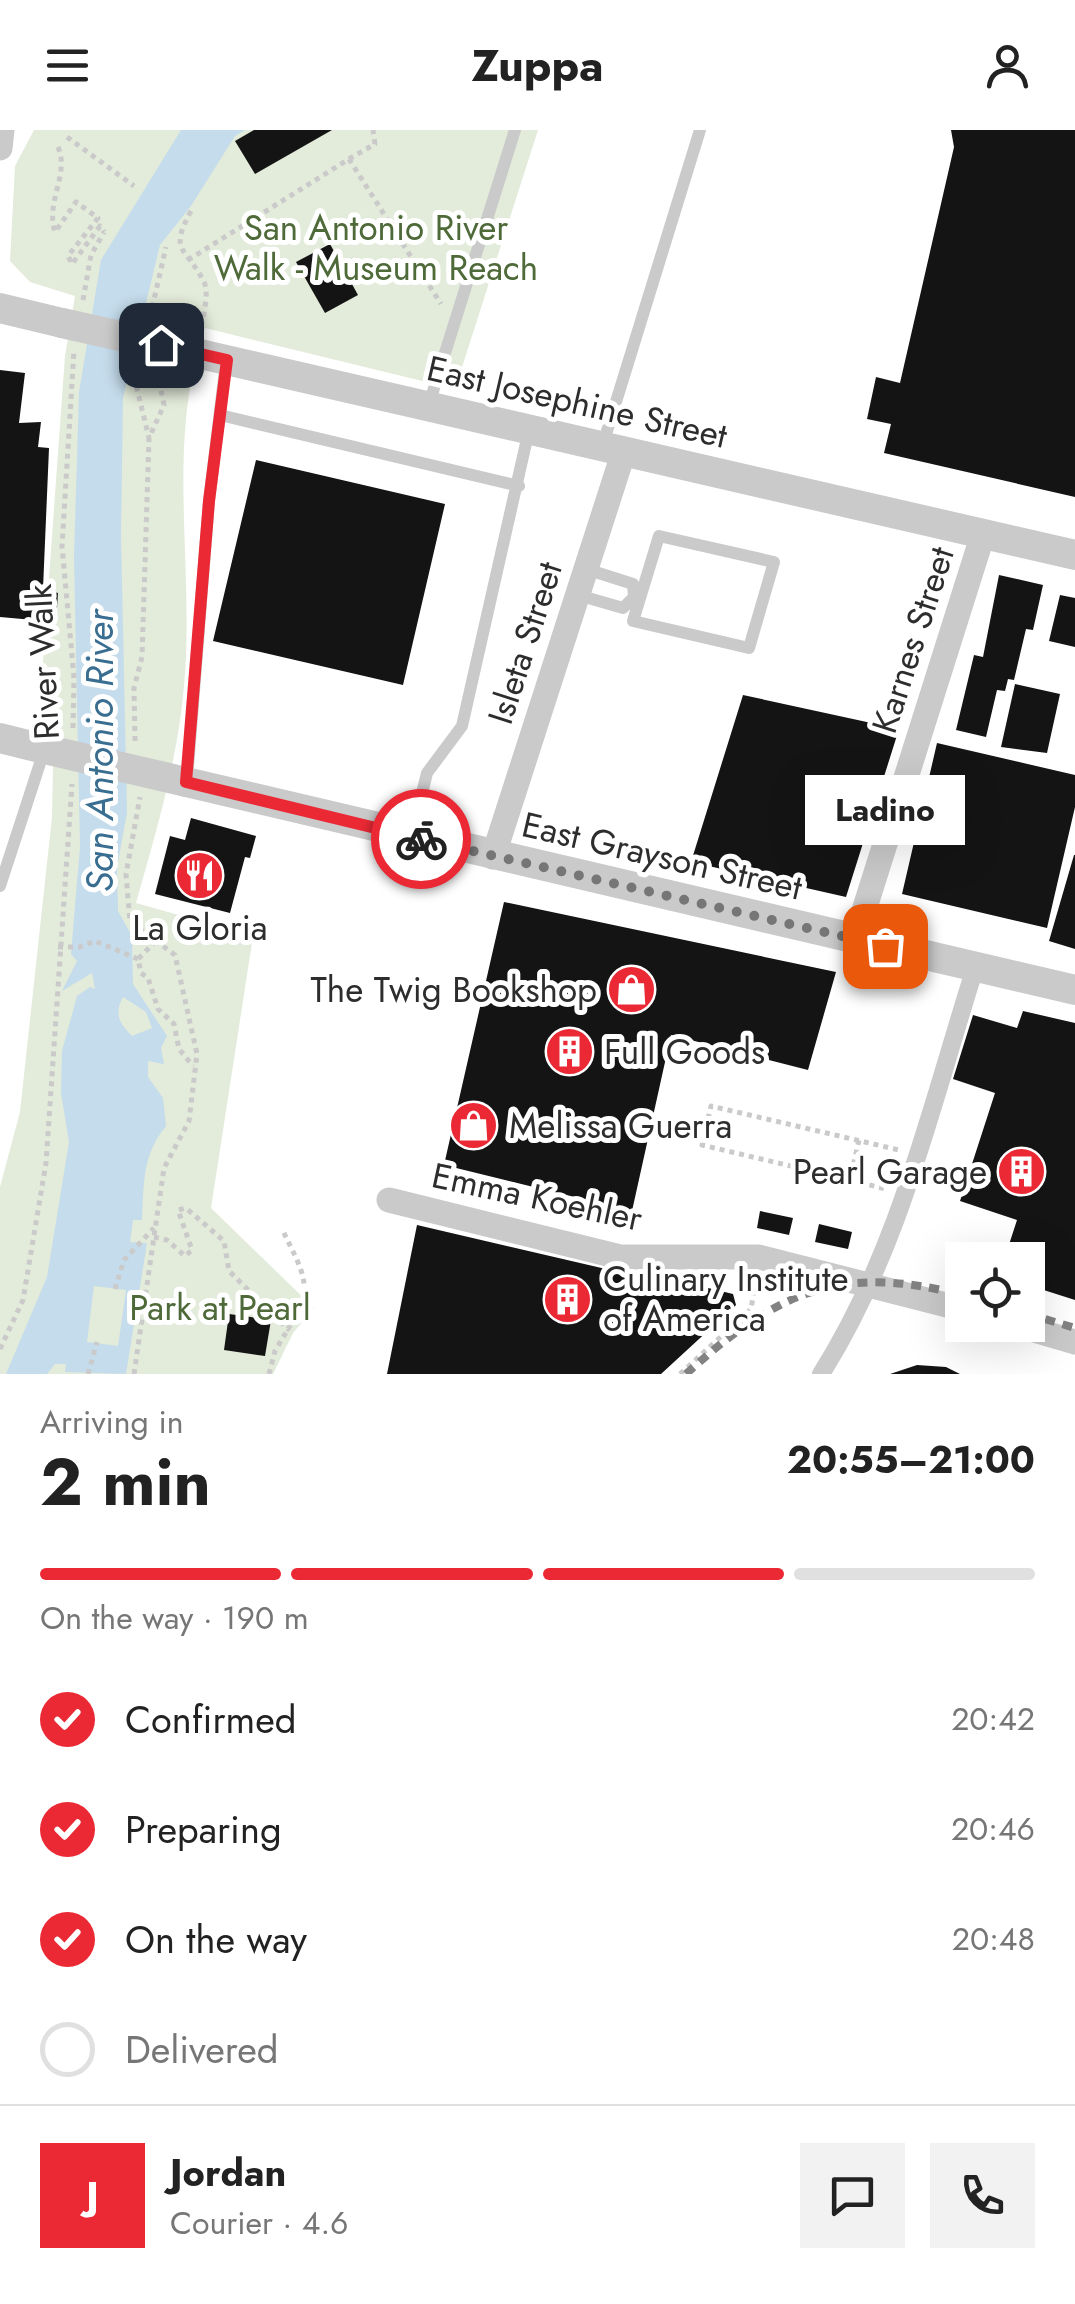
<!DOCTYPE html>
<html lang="en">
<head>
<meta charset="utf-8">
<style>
	:root { --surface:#fff; --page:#f2f2f2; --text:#222; --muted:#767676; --line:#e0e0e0; --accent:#ea2935 }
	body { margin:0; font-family:Jost,sans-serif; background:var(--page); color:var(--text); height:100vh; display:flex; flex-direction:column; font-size:38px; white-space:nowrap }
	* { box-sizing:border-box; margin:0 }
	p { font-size:32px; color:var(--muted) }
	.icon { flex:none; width:55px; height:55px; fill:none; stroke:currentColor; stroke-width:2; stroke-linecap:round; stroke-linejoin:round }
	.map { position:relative; height:1244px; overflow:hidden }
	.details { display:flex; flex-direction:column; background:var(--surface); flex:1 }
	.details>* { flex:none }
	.controls { position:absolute; left:945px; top:1112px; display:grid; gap:20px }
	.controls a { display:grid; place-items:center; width:100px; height:100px; border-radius:0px; background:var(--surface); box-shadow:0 10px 40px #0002; font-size:50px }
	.pin { position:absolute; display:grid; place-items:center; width:85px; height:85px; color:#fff; margin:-42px; border-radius:20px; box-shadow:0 5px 15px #0006 }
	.courier { position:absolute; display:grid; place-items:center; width:100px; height:100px; margin:-50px; border:8px solid #ea2935; border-radius:50%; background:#fff; color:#222; box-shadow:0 2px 12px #0007 }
	.bubble { position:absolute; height:70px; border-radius:0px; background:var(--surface); box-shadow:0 10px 40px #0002; font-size:32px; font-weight:700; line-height:70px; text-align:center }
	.summary em { font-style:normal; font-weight:700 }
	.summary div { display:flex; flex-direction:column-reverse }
	.summary { display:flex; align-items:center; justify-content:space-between; height:170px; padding:0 40px }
	h1 { font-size:65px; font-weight:700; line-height:75px }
	.bar { display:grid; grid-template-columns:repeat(4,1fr); gap:15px 10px; align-content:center; height:120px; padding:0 40px }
	.bar i { height:12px; border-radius:8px; background:var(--line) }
	.bar .current { background:var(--accent) }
	.bar p { grid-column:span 4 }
	.line { display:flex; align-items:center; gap:25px; padding:0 40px; border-top:2px solid var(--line) }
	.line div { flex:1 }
	.round { display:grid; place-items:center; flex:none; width:105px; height:105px; border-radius:0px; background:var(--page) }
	ol { padding:0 40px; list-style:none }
	li { display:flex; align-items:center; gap:30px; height:110px }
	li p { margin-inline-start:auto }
	li .icon { padding:10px; border-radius:50%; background:var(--accent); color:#fff; stroke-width:4 }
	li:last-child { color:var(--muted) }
	li i { width:55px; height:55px; border:5px solid var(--line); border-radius:50% }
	header { display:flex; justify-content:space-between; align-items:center; height:130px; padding:0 40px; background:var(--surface); font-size:45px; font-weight:700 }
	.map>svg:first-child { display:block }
</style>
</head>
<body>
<header><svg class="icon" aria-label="menu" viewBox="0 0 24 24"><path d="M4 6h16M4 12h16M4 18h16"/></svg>Zuppa<svg class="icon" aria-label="person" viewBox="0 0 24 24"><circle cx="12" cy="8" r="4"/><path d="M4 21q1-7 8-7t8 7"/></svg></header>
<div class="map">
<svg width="1075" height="1244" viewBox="0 0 1075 1244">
	<rect width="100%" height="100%" fill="#fff"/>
	<!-- green -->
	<path fill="#e3ebda" d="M34,0H538L455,259L205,198C165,313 195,437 184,556C178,629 156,702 136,773L253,806L211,1078L314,1178L293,1203L273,1244H0V1057L20,982L52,687L54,584L42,545L65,226L75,166L30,152L10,131L15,36Z"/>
	<!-- water -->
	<path fill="#c5dcec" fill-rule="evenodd" d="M181,0H245L235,6L191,76L160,115L123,268L121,406L127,683L117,737L118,781L132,806L133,854L167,906L161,918L164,934L148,931V947L163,968L166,996C142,1025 144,1053 142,1090H133L130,1112L147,1113L126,1244L65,1242L66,1234H55L47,1244H6L47,1147L69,1012L61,963L62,921L77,866L90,857L95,859L92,843L62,861L77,831L71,824L80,717L74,427L79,262L101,130ZM123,867L146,882L152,898L132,906C119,893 114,884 123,867ZM94,1156L126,1160L118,1216L87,1212Z"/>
	<!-- building -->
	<path fill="#141414" d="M254,0H332L255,44L235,11Z
		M951,0H1075V367L884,323L891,294L867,289L876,247L900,253L954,17Z
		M330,114L358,165L325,183L296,132Z
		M0,240L25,243L19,293L41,292L38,317L49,318L43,459L58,463L56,492L0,487Z
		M256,330L445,374L403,555L213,511Z
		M999,445L1043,455L1033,500L1026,499L1014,550L1008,549L1005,561L997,560L986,607L956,600L974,525L983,527Z
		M1060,465L1075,468V517L1049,511Z
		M1015,554L1060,564L1047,623L1001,617Z
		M743,565L899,599L846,767L691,732Z
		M937,613L1075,645V677L1047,798L902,764Z
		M191,688L256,706L250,728L245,727L230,783L155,764L170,706L185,710Z
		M1074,725H1075V819L1049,811Z
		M504,772L836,842L808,940L671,905L632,1081L444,1035Z
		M1023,881L1075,893V1170L1028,1155V1130H1004L1017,1090L960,1071L995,963L953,949L973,885L1017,898Z
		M760,1081L793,1088L789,1105L757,1098Z
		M819,1094L852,1102L848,1119L815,1112Z
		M417,1095L666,1153L667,1148L733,1164L736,1175L661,1244H387Z
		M229,1184L271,1190L265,1226L224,1220Z
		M917,1235L946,1237L960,1244H890Z"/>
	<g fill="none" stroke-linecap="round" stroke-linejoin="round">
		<!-- path -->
		<path stroke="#cacaca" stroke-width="5" stroke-dasharray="5 5" stroke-linecap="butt" d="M67,7L134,56
			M58,17C70,44 45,72 55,102L76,72L98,88L68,126L72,134L100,96L104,102
			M349,29L375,14L373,0
			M191,81C168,123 186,116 204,152C209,162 204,180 203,192
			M188,130L349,29L441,174
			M83,170L91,125L104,102
			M150,187L166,117
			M138,237L135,251L149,308
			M73,598L74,548L62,416L74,220
			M135,611L134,558L142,527L149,308L164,275L158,245
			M156,811L138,829L141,843L148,848L158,879L174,894L179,919L193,936
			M58,817H80L95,811L138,829
			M859,1010L850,1050L702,1015L711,976L899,1020
			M850,1050L886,1059
			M154,1107L167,1110L185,1126L192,1120L178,1080L186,1078L224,1111L229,1141L288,1199C317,1159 302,1141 283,1101
			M115,1159L124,1130L154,1098
			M0,1219L23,1170L46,1033L72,654
			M88,1244L97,1212
			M134,1244L164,1038L189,991L197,924L175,825L130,792L126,744L140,667
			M269,1244L275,1221L288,1199
			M680,1244L751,1179L756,1149"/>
		<!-- service -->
		<path stroke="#cacaca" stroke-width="12" d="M429,274L515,0
			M220,285L519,356
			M603,314L700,0
			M659,406L774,432L749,518L633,491Z
			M578,465L623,478L634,467L633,454L586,439
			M187,650L209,371L226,232
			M412,704L427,643L462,596L529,300
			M0,756L44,621"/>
		<!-- pedestrian -->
		<path stroke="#cacaca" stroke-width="18" d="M821,1244C899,1121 931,976 975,838"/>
		<!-- minor -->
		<path stroke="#cacaca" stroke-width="25" d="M0,18L2,0
			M493,727L624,321
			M855,809L983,404
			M389,1070L620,1127H759L962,1179
			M1017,1195L1075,1212"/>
		<!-- tertiary -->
		<path stroke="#cacaca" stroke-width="30" d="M0,178L62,193
			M161,215L1075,425
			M0,608L44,619
			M186,652L1075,860"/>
		<!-- rail -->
		<path stroke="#828282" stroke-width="8" stroke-dasharray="10 8" stroke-linecap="butt" d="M1028,1184L1075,1198
			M686,1244C776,1162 841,1133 962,1165"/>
		<!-- tertiary-bridge -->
		<path stroke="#cacaca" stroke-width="30" d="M62,193L161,215
			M44,619L186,652"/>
	</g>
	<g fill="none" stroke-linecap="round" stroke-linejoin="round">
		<!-- done -->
		<path stroke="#767676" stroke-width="10" stroke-dasharray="0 18" d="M421,709L885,816"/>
		<!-- route -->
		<path stroke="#ea2935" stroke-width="12" d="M161,215L227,230L209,371L186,652L421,709"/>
	</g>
	<!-- icons -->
	<defs>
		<symbol id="restaurant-disc" viewBox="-11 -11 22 22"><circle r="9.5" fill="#ea2935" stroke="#fff"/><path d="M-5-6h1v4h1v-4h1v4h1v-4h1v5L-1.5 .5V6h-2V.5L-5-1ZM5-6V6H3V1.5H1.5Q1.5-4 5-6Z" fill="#fff"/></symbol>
		<symbol id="shop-disc" viewBox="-11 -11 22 22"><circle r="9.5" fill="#ea2935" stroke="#fff"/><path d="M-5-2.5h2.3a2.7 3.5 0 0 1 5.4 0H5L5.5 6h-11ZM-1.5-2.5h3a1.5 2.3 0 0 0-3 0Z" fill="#fff"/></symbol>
		<symbol id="building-disc" viewBox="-11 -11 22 22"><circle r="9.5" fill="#ea2935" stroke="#fff"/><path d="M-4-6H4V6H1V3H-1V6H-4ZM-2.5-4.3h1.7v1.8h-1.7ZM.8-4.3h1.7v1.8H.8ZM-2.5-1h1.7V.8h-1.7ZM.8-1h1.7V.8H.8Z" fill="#fff"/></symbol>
	</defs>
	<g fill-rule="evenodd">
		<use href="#restaurant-disc" x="172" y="718" width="55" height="55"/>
		<use href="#shop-disc" x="604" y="832" width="55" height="55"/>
		<use href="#building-disc" x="542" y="894" width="55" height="55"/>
		<use href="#shop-disc" x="446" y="968" width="55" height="55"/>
		<use href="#building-disc" x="994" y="1014" width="55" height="55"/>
		<use href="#building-disc" x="540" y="1142" width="55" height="55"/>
	</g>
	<g text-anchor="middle" stroke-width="10" stroke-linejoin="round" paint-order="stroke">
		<!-- park labels -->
		<g font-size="35" fill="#4f6a39" stroke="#fff">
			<text x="376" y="110">San Antonio River<tspan x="376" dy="40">Walk - Museum Reach</tspan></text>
			<text x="220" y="1190">Park at Pearl</text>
		</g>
		<!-- street labels -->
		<g font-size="35" fill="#2d2d2d" stroke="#fff">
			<text transform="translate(577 272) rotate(13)" y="12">East Josephine Street</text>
			<text transform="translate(913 510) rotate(-72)" y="12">Karnes Street</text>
			<text transform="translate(525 513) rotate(-72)" y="12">Isleta Street</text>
			<text transform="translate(43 532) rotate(-93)" y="12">River Walk</text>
			<text transform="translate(662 726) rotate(13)" y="12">East Grayson Street</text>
			<text transform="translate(537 1067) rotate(12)" y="12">Emma Koehler</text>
		</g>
		<!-- poi labels -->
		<g font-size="35" fill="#2d2d2d" stroke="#fff" text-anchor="start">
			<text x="200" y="810" text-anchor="middle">La Gloria</text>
			<text x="597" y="872" text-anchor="end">The Twig Bookshop</text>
			<text x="604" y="934">Full Goods</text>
			<text x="509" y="1008">Melissa Guerra</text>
			<text x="987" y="1054" text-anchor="end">Pearl Garage</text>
			<text x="603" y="1161">Culinary Institute<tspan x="603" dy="40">of America</tspan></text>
		</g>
		<!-- water labels -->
		<g font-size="38" font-style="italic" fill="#396e91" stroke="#fff">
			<text transform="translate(100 621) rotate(-90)" y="13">San Antonio River</text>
		</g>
	</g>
</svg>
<div class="controls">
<a><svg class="icon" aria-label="locate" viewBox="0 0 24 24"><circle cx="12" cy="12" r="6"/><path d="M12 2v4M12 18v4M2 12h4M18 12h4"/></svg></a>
</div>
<div class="pin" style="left:885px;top:816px;background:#ea580c"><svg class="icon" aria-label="bag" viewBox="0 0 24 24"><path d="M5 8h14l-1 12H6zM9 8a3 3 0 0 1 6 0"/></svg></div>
<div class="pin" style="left:161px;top:215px;background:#1f2937"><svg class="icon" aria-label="home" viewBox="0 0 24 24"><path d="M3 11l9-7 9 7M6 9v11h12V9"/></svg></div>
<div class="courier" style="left:421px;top:709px"><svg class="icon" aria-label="bike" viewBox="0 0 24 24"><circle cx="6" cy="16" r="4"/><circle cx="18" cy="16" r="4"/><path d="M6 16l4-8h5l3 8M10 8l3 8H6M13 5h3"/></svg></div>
<div class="bubble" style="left:805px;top:645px;width:160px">Ladino</div>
</div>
<section class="details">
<div class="summary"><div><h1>2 min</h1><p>Arriving in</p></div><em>20:55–21:00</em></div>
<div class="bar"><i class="current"></i><i class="current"></i><i class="current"></i><i></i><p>On the way · 190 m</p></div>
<ol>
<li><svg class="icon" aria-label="check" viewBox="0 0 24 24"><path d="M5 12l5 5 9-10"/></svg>Confirmed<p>20:42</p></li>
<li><svg class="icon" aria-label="check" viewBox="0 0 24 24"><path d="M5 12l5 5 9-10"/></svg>Preparing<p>20:46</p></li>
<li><svg class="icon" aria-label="check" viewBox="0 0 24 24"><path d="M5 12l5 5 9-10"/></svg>On the way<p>20:48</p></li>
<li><i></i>Delivered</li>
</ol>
<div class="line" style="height:180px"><b class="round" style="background:var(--accent);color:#fff">J</b><div><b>Jordan</b><p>Courier · 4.6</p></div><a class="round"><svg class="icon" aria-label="chat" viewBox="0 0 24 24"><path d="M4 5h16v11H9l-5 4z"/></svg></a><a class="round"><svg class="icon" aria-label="phone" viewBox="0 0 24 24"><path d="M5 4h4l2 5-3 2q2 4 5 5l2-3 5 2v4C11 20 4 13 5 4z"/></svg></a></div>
</section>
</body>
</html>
